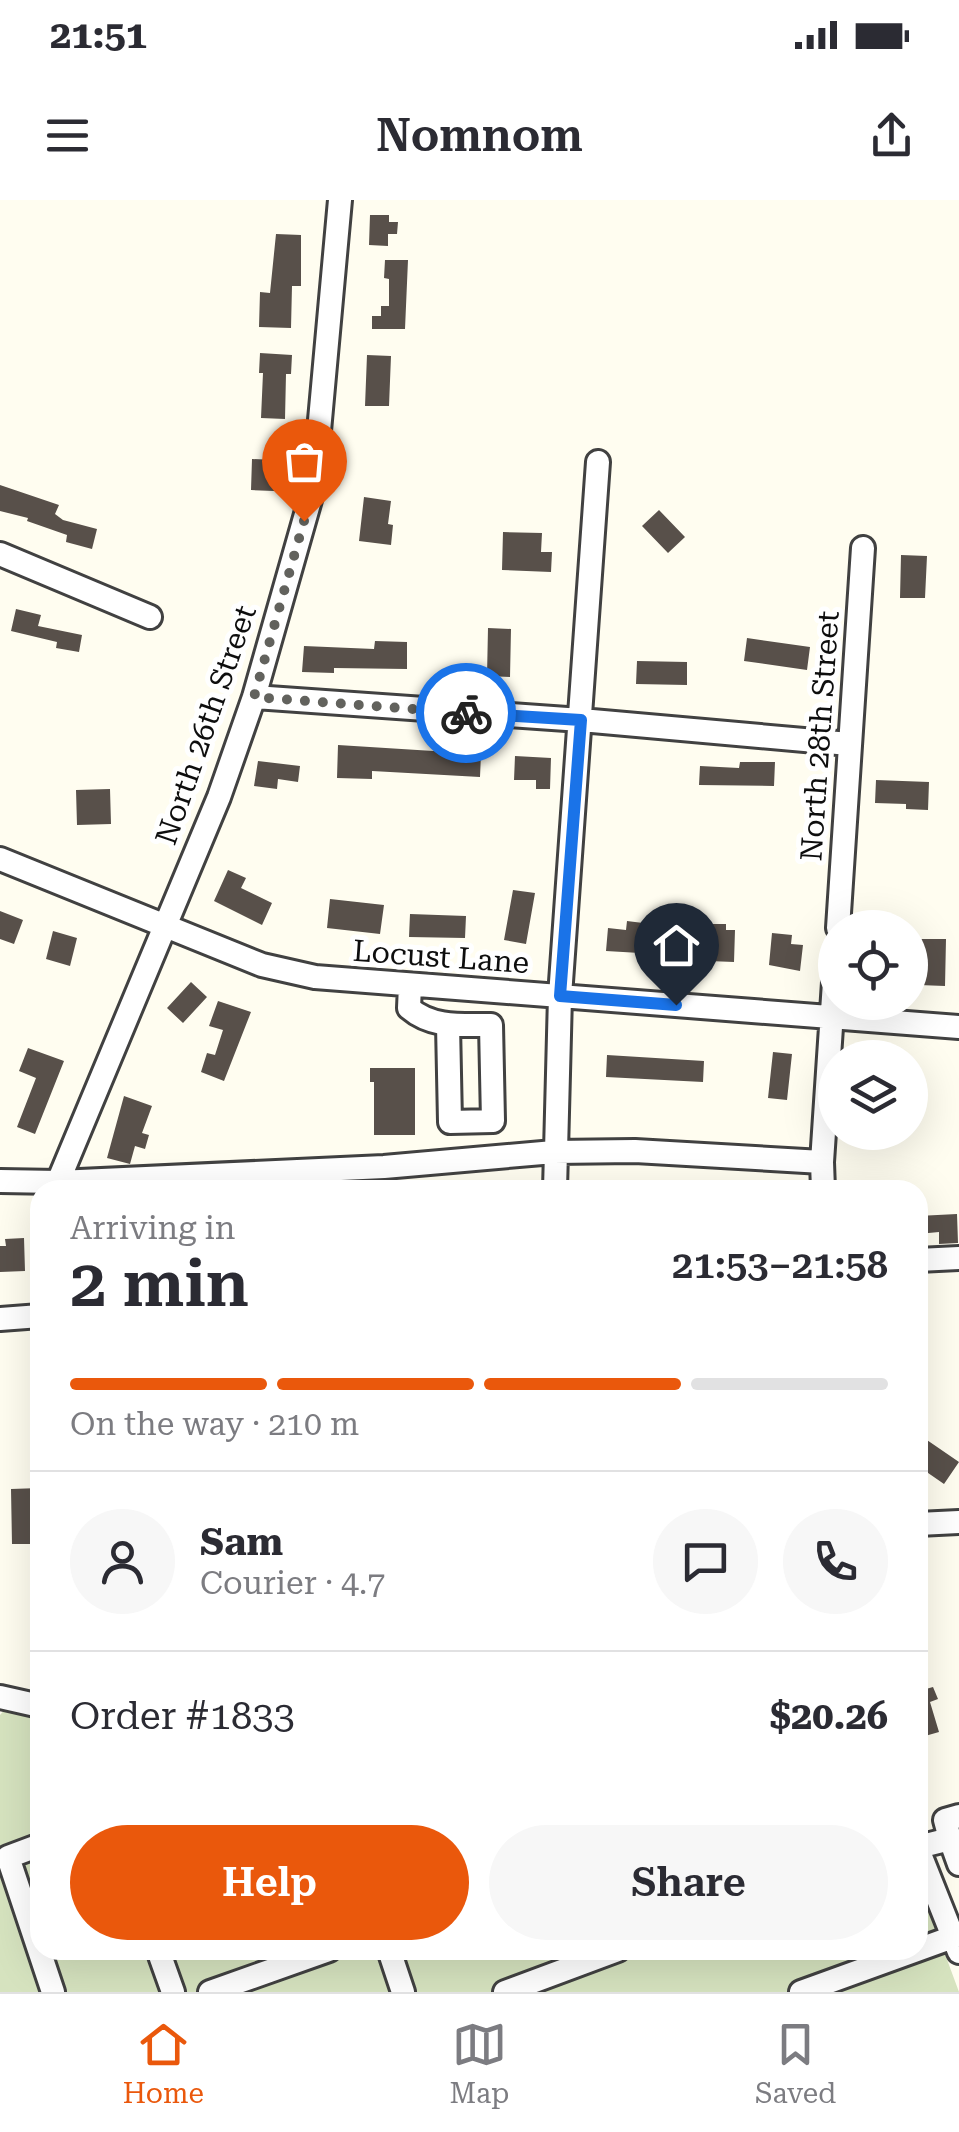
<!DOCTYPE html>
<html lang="en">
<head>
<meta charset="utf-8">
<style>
	:root { --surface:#fff; --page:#f7f7f7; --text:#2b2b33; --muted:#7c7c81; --line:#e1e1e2; --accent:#ea580c }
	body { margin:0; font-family:"Roboto Serif",serif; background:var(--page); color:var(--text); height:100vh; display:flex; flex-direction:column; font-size:38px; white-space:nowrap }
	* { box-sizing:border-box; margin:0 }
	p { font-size:32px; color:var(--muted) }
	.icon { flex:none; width:55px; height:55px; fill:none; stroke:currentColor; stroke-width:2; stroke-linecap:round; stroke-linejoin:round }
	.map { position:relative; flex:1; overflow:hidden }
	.panel { position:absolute; left:30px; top:980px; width:898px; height:780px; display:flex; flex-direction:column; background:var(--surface); border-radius:30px; box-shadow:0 10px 40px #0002 }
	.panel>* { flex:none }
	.controls { position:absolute; left:818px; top:710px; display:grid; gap:20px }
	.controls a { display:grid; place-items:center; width:110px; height:110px; border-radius:50%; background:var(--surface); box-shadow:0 10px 40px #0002; font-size:50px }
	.pin { position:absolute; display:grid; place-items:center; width:85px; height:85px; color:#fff; margin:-102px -42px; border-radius:50% 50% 50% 0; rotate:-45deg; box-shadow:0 0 10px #0007 }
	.pin .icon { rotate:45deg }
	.courier { position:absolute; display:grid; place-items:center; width:100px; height:100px; margin:-50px; border:8px solid #1a73e8; border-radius:50%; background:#fff; color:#222; box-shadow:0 2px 12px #0007 }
	.headline em { font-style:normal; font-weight:600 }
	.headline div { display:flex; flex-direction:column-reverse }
	.headline { display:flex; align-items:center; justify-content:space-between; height:170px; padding:0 40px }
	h1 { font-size:65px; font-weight:600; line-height:75px }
	.bar { display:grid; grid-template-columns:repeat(4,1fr); gap:15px 10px; align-content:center; height:120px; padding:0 40px }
	.bar i { height:12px; border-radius:8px; background:var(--line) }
	.bar .on { background:var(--accent) }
	.bar p { grid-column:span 4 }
	.line { display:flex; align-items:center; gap:25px; padding:0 40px; border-top:2px solid var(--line) }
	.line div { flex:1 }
	.round { display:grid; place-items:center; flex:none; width:105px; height:105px; border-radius:52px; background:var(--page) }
	.cta { display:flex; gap:20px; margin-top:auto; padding:20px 40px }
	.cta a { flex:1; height:115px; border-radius:60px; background:var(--accent); color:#fff; font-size:40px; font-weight:600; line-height:115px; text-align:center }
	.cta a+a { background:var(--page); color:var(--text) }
	.status { display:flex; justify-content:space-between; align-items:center; height:70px; padding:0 50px; background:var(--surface); direction:ltr }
	.status svg { height:28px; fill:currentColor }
	header { display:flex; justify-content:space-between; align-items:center; height:130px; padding:0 40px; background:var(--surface); font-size:45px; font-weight:600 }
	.menu { display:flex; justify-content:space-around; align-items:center; height:140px; border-top:2px solid var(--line); background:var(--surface); font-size:28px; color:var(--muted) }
	.menu a { display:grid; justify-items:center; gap:5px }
	.menu .on { color:var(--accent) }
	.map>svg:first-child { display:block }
</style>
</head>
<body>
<div class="status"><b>21:51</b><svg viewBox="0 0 49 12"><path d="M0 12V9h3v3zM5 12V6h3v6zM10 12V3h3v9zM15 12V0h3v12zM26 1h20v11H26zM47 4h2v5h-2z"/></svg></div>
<header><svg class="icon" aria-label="menu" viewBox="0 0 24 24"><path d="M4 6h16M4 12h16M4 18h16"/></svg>Nomnom<svg class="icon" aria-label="share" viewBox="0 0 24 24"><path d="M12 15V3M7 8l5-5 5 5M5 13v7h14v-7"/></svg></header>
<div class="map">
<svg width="959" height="1792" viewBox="0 0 959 1792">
	<rect width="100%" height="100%" fill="#fffdf0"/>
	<!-- cemetery -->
	<path fill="#d6e3bf" d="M7,1507L40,1510V1750H918V1681L959,1792H0V1515Z"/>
	<!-- building -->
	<path fill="#58504a" d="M370,15H389V22H398L397,34H388V46L369,45Z
		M276,34L301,35V86H292L291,128L259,127L260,92L270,93Z
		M385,60H408L405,129H372V116H381V106H389V79L384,78Z
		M260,153L292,155L291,174H286L285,219L261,218L263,173H259Z
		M367,155L391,156L389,206H365Z
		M252,259L275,260L274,291L251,290Z
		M0,285L59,305L55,314L63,320L97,329L92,349L66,342L67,335L27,321L28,318L0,311Z
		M364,297L391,301L388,324L393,325L391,345L359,341Z
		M659,310L685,337L668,353L642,326Z
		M503,332L542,333L541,352H552L551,372L502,370Z
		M901,355L927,356L925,398H900Z
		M16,409L41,415L38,426L82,435L79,452L56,448L57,442L11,431Z
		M488,428L511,429L510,477L487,476Z
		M747,438L810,447L807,470L744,461Z
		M375,441L407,442V469L334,468V473L302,472L304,446L374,449Z
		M637,461L687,462V485L636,484Z
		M338,545L481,554L480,577L372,571V579L337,578Z
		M515,556L551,558L550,589H536V580H514Z
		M258,561L300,566L298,582L278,579L277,589L254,586Z
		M740,562H775L774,586L699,585L700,566L739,568Z
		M876,580L929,582L928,610L906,609V604L875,603Z
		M110,589L111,624L77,625L76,590Z
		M228,670L246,678L241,688L272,703L262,725L214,701Z
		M513,690L535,693L526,744L504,740Z
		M330,699L384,705L380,734L327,728Z
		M0,711L23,720L14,744L0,739Z
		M410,714L466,716L465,738L409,737Z
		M627,721L643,723L642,731L659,733L657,754L606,751L608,728L626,730Z
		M710,724H726V730H735L734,762L709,761Z
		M53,731L77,738L70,766L46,759Z
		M772,733L792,735L791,744L803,745L800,771L769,765Z
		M920,739H946L945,786L919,785Z
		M191,782L207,797L183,823L167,808Z
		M218,801L251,812L224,881L201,872L207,853L215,855L223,830L209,826Z
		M28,848L64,861L35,934L17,927L36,878L19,871Z
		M773,852L792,854L787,900L768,898Z
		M607,855L704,861L703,882L606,877Z
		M370,868H415V935H374V882H370Z
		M124,896L152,906L142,933L149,935L145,949L135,946L130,964L107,958Z
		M957,1014L958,1043L939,1044V1032L918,1034V1016Z
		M24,1038L25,1071L0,1072V1046H6L5,1039Z
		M924,1238L959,1262L944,1284L918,1266V1247Z
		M40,1288V1344H12L11,1289Z
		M918,1471H921L926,1489L933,1487L938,1499L930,1502L939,1532L918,1538Z"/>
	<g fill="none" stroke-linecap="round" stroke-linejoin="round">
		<defs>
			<path id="minor" d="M0,354L150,417
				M254,497L581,520L849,544
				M0,659L262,765L315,777L959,827
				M838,728L863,348
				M410,785L409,808C432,828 462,825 491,825L493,921L450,922L448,825
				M0,981L58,982L384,967L554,952L635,951L822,962
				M59,990L58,982L219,597L254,497L314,286L340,0
				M555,990L560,796L598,262
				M823,990L822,962L835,767
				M918,1060L959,1058
				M0,1119L40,1116
				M918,1324L959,1322
				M0,1497L40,1506
				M950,1639L959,1664
				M40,1645L8,1657L53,1792
				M918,1647L950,1639L945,1620L959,1616
				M918,1649L959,1752
				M158,1750L173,1792
				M389,1750L403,1792
				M210,1792L329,1750
				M505,1792L618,1750
				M801,1792L953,1737"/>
		</defs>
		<!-- minor casing -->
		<use href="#minor" stroke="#414141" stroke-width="28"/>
		<!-- minor -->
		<use href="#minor" stroke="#fff" stroke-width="22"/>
	</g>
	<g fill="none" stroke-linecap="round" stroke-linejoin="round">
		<!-- done -->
		<path stroke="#62625d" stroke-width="10" stroke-dasharray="0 18" d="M304,321L254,497L466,513"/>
		<!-- route -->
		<path stroke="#1a73e8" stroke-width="12" d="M466,513L581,520L560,796L676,805"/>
	</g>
	<g text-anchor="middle" stroke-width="10" stroke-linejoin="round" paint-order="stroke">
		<!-- street labels -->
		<g font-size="30" fill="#0e0e0e" stroke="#fff">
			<text transform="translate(206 525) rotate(-71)" y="10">North 26th Street</text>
			<text transform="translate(820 536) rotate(-86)" y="10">North 28th Street</text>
			<text transform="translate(441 757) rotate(4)" y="10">Locust Lane</text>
		</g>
	</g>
</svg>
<div class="controls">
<a><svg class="icon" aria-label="locate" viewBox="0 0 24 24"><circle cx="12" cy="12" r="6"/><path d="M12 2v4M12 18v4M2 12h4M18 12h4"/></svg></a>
<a><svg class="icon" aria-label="layers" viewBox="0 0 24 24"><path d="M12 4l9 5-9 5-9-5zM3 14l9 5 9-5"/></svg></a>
</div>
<div class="pin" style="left:304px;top:321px;background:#ea580c"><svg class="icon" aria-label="bag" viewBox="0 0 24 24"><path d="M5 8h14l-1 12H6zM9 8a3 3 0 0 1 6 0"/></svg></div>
<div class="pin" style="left:676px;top:805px;background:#1f2937"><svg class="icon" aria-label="home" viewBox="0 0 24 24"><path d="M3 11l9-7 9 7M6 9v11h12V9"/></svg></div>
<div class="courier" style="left:466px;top:513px"><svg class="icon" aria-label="bike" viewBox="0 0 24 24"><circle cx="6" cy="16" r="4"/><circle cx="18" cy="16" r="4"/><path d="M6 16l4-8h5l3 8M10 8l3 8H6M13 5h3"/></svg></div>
<section class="panel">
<div class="headline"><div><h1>2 min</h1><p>Arriving in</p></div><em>21:53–21:58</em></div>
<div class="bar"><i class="on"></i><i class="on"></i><i class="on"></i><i></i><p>On the way · 210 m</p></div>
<div class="line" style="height:180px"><a class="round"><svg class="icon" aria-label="person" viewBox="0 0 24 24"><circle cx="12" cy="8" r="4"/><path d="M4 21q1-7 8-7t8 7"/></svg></a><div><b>Sam</b><p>Courier · 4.7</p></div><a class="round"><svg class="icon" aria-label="chat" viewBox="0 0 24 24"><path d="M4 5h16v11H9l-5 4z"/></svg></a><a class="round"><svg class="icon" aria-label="phone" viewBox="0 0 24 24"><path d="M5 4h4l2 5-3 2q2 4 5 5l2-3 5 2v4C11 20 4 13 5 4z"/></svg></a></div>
<div class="line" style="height:130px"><div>Order #1833</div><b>$20.26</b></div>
<div class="cta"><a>Help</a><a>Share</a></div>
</section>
</div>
<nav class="menu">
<a class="on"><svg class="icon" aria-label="home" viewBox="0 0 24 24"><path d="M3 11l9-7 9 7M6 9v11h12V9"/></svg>Home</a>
<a><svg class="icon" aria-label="map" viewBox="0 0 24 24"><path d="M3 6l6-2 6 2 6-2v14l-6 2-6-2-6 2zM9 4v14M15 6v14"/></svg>Map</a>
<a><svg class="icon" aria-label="saved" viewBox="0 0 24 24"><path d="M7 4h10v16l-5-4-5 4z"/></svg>Saved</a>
</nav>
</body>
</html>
